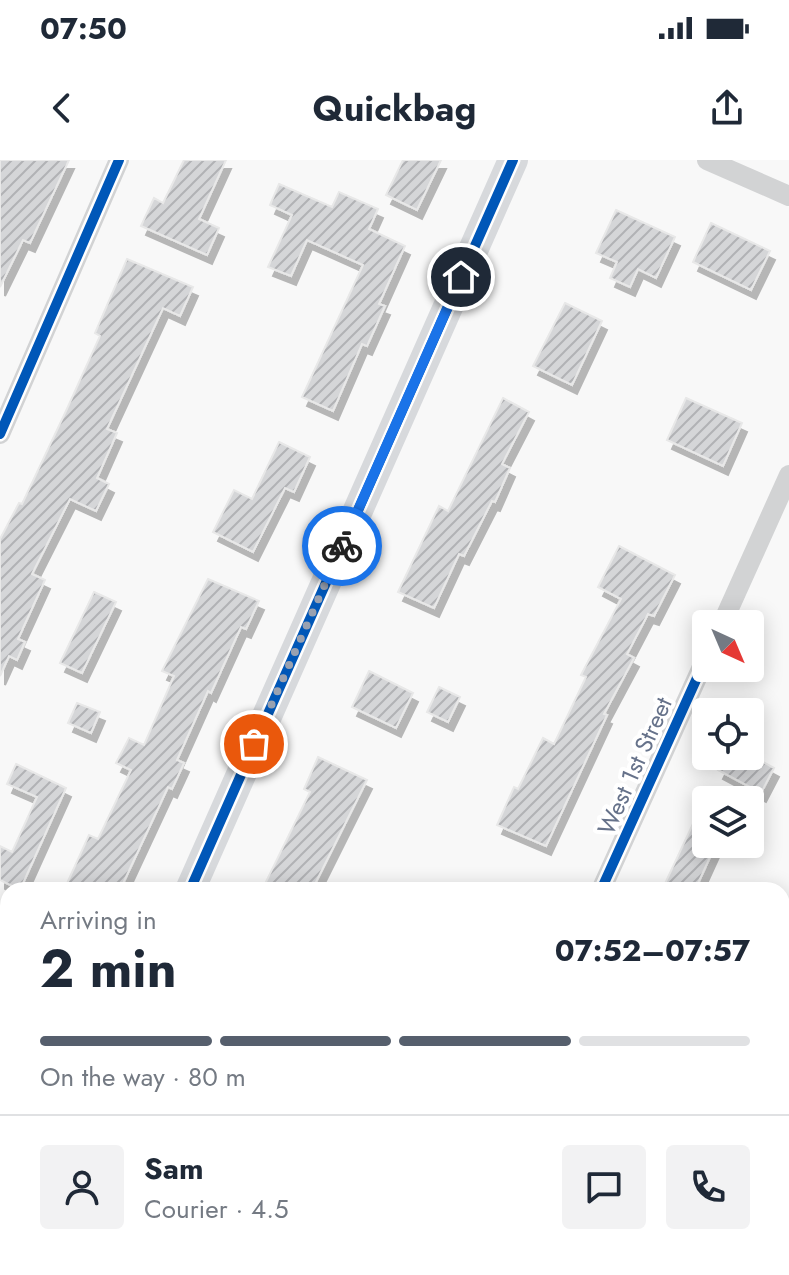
<!DOCTYPE html>
<html lang="en">
<head>
<meta charset="utf-8">
<style>
	:root { --surface:#fff; --page:#f2f2f3; --text:#1f2937; --muted:#747a83; --line:#e0e1e3; --accent:#565f6d }
	body { margin:0; font-family:Jost,sans-serif; background:var(--page); color:var(--text); height:100vh; display:flex; flex-direction:column; font-size:30px; white-space:nowrap }
	* { box-sizing:border-box; margin:0 }
	p { font-size:26px; color:var(--muted) }
	.icon { flex:none; width:44px; height:44px; fill:none; stroke:currentColor; stroke-width:2; stroke-linecap:round; stroke-linejoin:round }
	.map { position:relative; flex:1; overflow:hidden }
	.sheet { position:absolute; left:0px; top:722px; width:790px; height:394px; display:flex; flex-direction:column; background:var(--surface); border-radius:24px 24px 0 0; box-shadow:0 4px 20px #0003 }
	.sheet>* { flex:none }
	.needle { width:52px; rotate:136deg }
	.fabs { position:absolute; left:692px; top:450px; display:grid; gap:16px }
	.fabs a { display:grid; place-items:center; width:72px; height:72px; border-radius:8px; background:var(--surface); box-shadow:0 4px 20px #0003; font-size:40px }
	.pin { position:absolute; display:grid; place-items:center; width:68px; height:68px; color:#fff; margin:-34px; border:4px solid #fff; border-radius:50%; box-shadow:0 2px 8px #0007 }
	.courier { position:absolute; display:grid; place-items:center; width:80px; height:80px; margin:-40px; border:6px solid #1a73e8; border-radius:50%; background:#fff; color:#222; box-shadow:0 2px 10px #0007 }
	.head em { font-style:normal; font-weight:700 }
	.head div { display:flex; flex-direction:column-reverse }
	.head { display:flex; align-items:center; justify-content:space-between; height:136px; padding:0 40px }
	h1 { font-size:52px; font-weight:700; line-height:60px }
	.bar { display:grid; grid-template-columns:repeat(4,1fr); gap:12px 8px; align-content:center; height:96px; padding:0 40px }
	.bar i { height:10px; border-radius:6px; background:var(--line) }
	.bar .active { background:var(--accent) }
	.bar p { grid-column:span 4 }
	.line { display:flex; align-items:center; gap:20px; padding:0 40px; border-top:2px solid var(--line) }
	.line div { flex:1 }
	.round { display:grid; place-items:center; flex:none; width:84px; height:84px; border-radius:8px; background:var(--page) }
	.status { display:flex; justify-content:space-between; align-items:center; height:56px; padding:0 40px; background:var(--surface); direction:ltr }
	.status svg { height:22px; fill:currentColor }
	header { display:flex; justify-content:space-between; align-items:center; height:104px; padding:0 40px; background:var(--surface); font-size:36px; font-weight:700 }
	.map>svg:first-child { display:block }
</style>
</head>
<body>
<div class="status"><b>07:50</b><svg viewBox="0 0 49 12"><path d="M0 12V9h3v3zM5 12V6h3v6zM10 12V3h3v9zM15 12V0h3v12zM26 1h20v11H26zM47 4h2v5h-2z"/></svg></div>
<header><svg class="icon" aria-label="back" viewBox="0 0 24 24"><path d="M15 5l-7 7 7 7"/></svg>Quickbag<svg class="icon" aria-label="share" viewBox="0 0 24 24"><path d="M12 15V3M7 8l5-5 5 5M5 13v7h14v-7"/></svg></header>
<div class="map">
<svg width="789" height="1115" viewBox="0 0 789 1115">
	<defs>
		<pattern id="building-hatch" width="6" height="6" patternUnits="userSpaceOnUse" patternTransform="scale(2)"><rect width="6" height="6" fill="#d5d6d8"/><path d="M-1 1l2-2M0 6l6-6M5 7l2-2" fill="none" stroke="#b1b2b5"/></pattern>
		<filter id="shadow"><feDropShadow dx="5" dy="9" stdDeviation="0" flood-color="#0004"/></filter>
	</defs>
	<rect width="100%" height="100%" fill="#f8f8f8"/>
	<!-- building -->
	<path fill="url(#building-hatch)" stroke="#e8e8e8" stroke-width="2" filter="url(#shadow)" d="M0,0H69L30,83L23,80L0,127Z
		M184,0H226L199,59L219,68L207,95L141,66L154,38L163,43Z
		M403,0H441L417,50L386,35Z
		M279,24L332,47L339,32L378,49L369,69L405,86L379,144L385,146L367,186L362,184L333,251L302,237L363,105L307,80L291,116L268,107L292,55L270,45Z
		M616,50L675,77L656,118L638,109L630,127L610,118L617,102L596,93Z
		M711,63L770,91L751,130L693,102Z
		M127,99L193,127L180,156L163,148L107,269L117,273L97,318L109,324L96,351L70,339L32,414L45,420L18,479L25,482L17,500L9,496L0,516V379L19,343L22,344L66,251L100,176L95,173Z
		M565,143L602,161L572,225L533,206Z
		M503,238L529,252L502,304L510,308L495,342L492,341L464,396L459,394L434,448L398,432L439,346L448,351Z
		M686,238L742,263L723,306L667,280Z
		M279,282L310,297L294,332L285,328L253,392L213,372L234,330L252,339Z
		M619,386L675,415L654,456L648,454L627,494L634,498L604,554L607,555L546,686L497,665L514,627L518,629L543,578L554,584L586,517L581,515L621,439L598,427Z
		M208,419L259,441L246,469L241,467L211,533L208,531L177,600L184,603L172,629L168,627L120,730H64L89,675L98,679L131,610L116,603L129,578L144,585L174,516L162,511Z
		M94,432L116,442L82,513L60,503Z
		M369,511L413,533L396,568L352,547Z
		M439,527L460,537L448,562L427,552Z
		M77,543L100,552L91,573L68,563Z
		M725,596H752L774,608L761,633L718,610Z
		M318,597L367,620L312,730H262L310,632L304,629Z
		M16,604L66,628L20,730L0,720V686L12,692L37,637L7,624Z
		M706,636V684H716L695,730H662Z"/>
	<g fill="none" stroke-linecap="round" stroke-linejoin="round">
		<!-- street -->
		<path stroke="#d2d3d4" stroke-width="20" d="M707,0L789,36
			M0,274L119,0
			M722,464L789,315
			M601,730L706,498
			M0,783L8,787
			M723,1108L739,1115
			M427,1115L430,1108"/>
		<!-- primary -->
		<path stroke="#d7d9dc" stroke-width="30" d="M190,730L513,0
			M18,1115L21,1108"/>
		<defs>
			<path id="cycleway" d="M0,274L119,0
				M190,730L513,0
				M601,730L706,498"/>
		</defs>
		<!-- cycleway casing -->
		<use href="#cycleway" stroke="#fff" stroke-width="15"/>
		<!-- cycleway -->
		<use href="#cycleway" stroke="#0057b8" stroke-width="10"/>
	</g>
	<g fill="none" stroke-linecap="round" stroke-linejoin="round">
		<!-- done -->
		<path stroke="#99a1b0" stroke-width="8" stroke-dasharray="0 14.4" d="M254,584L342,386"/>
		<!-- route -->
		<path stroke="#1a73e8" stroke-width="10" d="M342,386L461,117"/>
	</g>
	<g text-anchor="middle" stroke-width="8" stroke-linejoin="round" paint-order="stroke">
		<!-- street labels -->
		<g font-size="24" fill="#66728a" stroke="#fff">
			<text transform="translate(635 606) rotate(-66)" y="8">West 1st Street</text>
		</g>
	</g>
</svg>
<div class="fabs">
<a><svg class="needle" viewBox="-14 -14 28 28"><path d="M0-13l5 13h-10z" fill="#e53935"/><path d="M0 13l5-13h-10z" fill="#747a83"/></svg></a>
<a><svg class="icon" aria-label="locate" viewBox="0 0 24 24"><circle cx="12" cy="12" r="6"/><path d="M12 2v4M12 18v4M2 12h4M18 12h4"/></svg></a>
<a><svg class="icon" aria-label="layers" viewBox="0 0 24 24"><path d="M12 4l9 5-9 5-9-5zM3 14l9 5 9-5"/></svg></a>
</div>
<div class="pin" style="left:254px;top:584px;background:#ea580c"><svg class="icon" aria-label="bag" viewBox="0 0 24 24"><path d="M5 8h14l-1 12H6zM9 8a3 3 0 0 1 6 0"/></svg></div>
<div class="pin" style="left:461px;top:117px;background:#1f2937"><svg class="icon" aria-label="home" viewBox="0 0 24 24"><path d="M3 11l9-7 9 7M6 9v11h12V9"/></svg></div>
<div class="courier" style="left:342px;top:386px"><svg class="icon" aria-label="bike" viewBox="0 0 24 24"><circle cx="6" cy="16" r="4"/><circle cx="18" cy="16" r="4"/><path d="M6 16l4-8h5l3 8M10 8l3 8H6M13 5h3"/></svg></div>
<section class="sheet">
<div class="head"><div><h1>2 min</h1><p>Arriving in</p></div><em>07:52–07:57</em></div>
<div class="bar"><i class="active"></i><i class="active"></i><i class="active"></i><i></i><p>On the way · 80 m</p></div>
<div class="line" style="height:144px"><a class="round"><svg class="icon" aria-label="person" viewBox="0 0 24 24"><circle cx="12" cy="8" r="4"/><path d="M4 21q1-7 8-7t8 7"/></svg></a><div><b>Sam</b><p>Courier · 4.5</p></div><a class="round"><svg class="icon" aria-label="chat" viewBox="0 0 24 24"><path d="M4 5h16v11H9l-5 4z"/></svg></a><a class="round"><svg class="icon" aria-label="phone" viewBox="0 0 24 24"><path d="M5 4h4l2 5-3 2q2 4 5 5l2-3 5 2v4C11 20 4 13 5 4z"/></svg></a></div>
</section>
</div>
</body>
</html>
